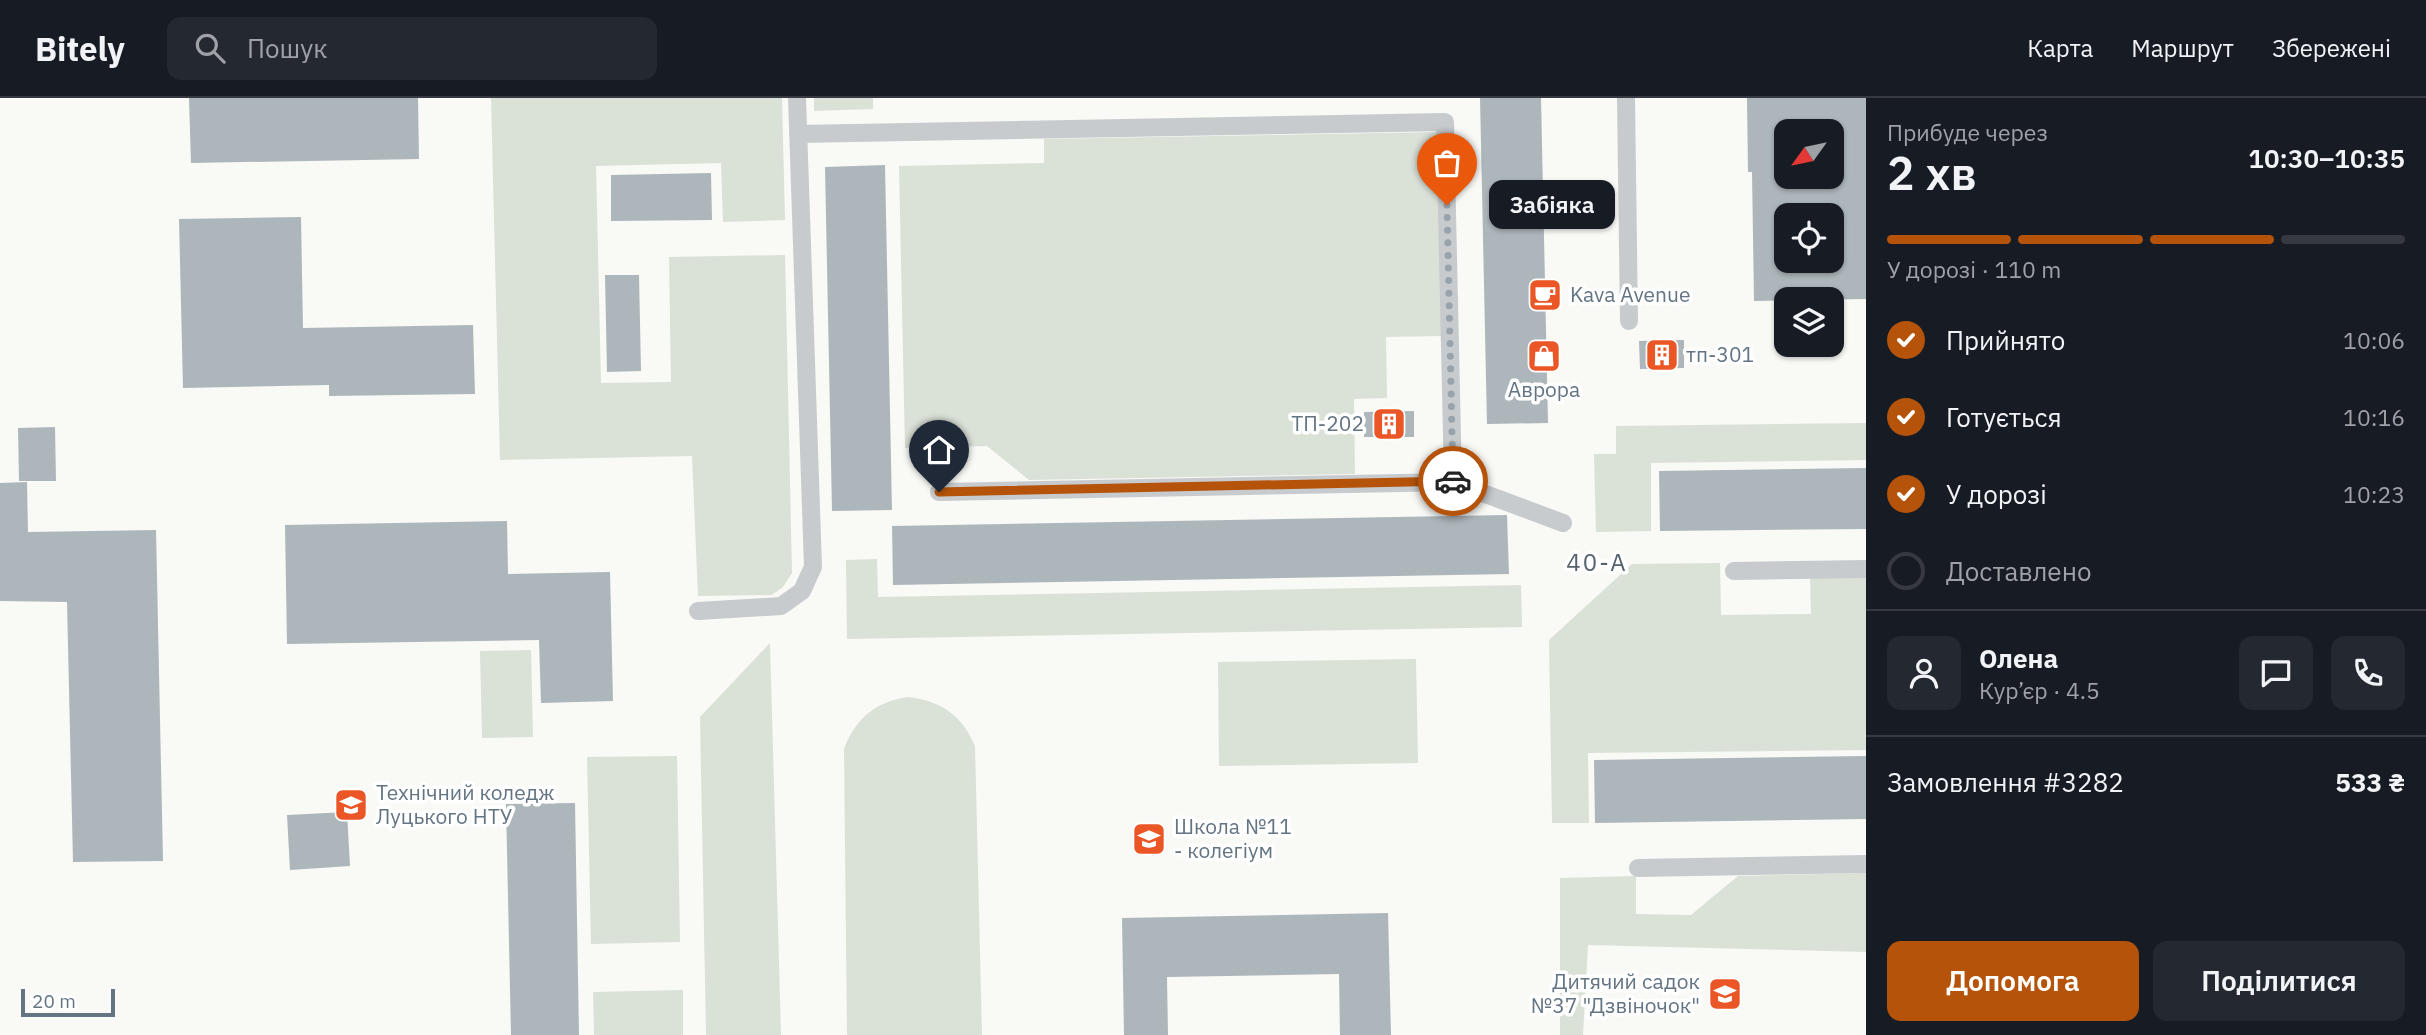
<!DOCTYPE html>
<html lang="uk">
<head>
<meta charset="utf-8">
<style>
	:root { --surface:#171b24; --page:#242831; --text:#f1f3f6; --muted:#9ea1a6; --line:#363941; --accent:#b45309 }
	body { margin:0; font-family:"IBM Plex Sans",sans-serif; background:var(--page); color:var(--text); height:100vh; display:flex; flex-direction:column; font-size:26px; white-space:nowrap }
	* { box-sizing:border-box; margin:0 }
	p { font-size:23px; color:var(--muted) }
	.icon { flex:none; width:38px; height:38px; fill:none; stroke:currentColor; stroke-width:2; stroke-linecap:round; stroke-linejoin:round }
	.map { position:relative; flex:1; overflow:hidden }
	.drawer { display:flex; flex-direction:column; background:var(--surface); width:560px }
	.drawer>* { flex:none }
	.needle { width:46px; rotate:237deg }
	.controls { position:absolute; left:1774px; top:21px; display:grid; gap:14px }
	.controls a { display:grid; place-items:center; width:70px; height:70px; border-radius:14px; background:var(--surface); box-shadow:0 2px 5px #0004; font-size:35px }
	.scale { position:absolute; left:21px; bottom:18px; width:94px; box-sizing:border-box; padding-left:7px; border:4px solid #637483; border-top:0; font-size:19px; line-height:24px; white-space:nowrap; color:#637483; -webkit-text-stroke:5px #fff; paint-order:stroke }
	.pin { position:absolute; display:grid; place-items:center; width:60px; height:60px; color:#fff; margin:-72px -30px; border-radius:50% 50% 50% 0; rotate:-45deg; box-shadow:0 0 7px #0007 }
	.pin .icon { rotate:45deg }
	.courier { position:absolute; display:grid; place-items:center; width:70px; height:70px; margin:-35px; border:5px solid #b45309; border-radius:50%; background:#fff; color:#222; box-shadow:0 2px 9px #0007 }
	.bubble { position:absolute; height:49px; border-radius:14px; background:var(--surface); box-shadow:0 2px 5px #0004; font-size:23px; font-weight:600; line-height:49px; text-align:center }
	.summary em { font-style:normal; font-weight:600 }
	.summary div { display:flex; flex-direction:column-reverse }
	.summary { display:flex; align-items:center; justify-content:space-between; height:119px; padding:0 21px }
	h1 { font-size:46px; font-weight:600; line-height:52px }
	.bar { display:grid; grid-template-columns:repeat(4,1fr); gap:10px 7px; align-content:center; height:84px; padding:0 21px }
	.bar i { height:9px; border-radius:5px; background:var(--line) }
	.bar .active { background:var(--accent) }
	.bar p { grid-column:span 4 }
	.line { display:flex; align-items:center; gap:18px; padding:0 21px; border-top:2px solid var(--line) }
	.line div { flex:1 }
	.round { display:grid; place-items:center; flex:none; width:74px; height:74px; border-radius:14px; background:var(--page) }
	ol { padding:0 21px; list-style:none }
	li { display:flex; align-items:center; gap:21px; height:77px }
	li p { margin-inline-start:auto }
	li .icon { padding:7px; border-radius:50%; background:var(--accent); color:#fff; stroke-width:4 }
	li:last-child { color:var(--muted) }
	li i { width:38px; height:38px; border:4px solid var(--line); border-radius:50% }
	.primary-button { display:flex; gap:14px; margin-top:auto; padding:14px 21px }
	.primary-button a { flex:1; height:80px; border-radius:14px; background:var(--accent); color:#fff; font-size:28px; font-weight:600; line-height:80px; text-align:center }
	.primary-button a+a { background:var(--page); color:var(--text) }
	header { display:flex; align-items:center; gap:42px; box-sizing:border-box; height:98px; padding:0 35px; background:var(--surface); border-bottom:2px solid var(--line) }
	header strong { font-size:33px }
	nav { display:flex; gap:38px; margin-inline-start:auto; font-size:24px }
	.search { width:490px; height:63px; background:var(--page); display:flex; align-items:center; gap:18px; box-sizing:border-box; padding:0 24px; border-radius:14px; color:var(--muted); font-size:26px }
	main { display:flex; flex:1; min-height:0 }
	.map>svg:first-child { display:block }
</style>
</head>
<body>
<header>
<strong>Bitely</strong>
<div class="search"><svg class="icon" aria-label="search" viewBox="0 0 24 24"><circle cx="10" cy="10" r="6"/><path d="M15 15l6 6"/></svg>Пошук</div>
<nav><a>Карта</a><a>Маршрут</a><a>Збережені</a></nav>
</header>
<main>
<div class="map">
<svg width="1866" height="937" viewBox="0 0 1866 937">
	<rect width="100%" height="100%" fill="#f9f9f6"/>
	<!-- green -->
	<path fill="#dae1d7" d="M491,0H782L785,122L723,124L721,65L596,68L601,285L671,284L669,159L785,157L792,475L783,489L772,497L698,498L692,358L500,362Z
		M814,0H873V11L814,13Z
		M1438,34L1442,238L1386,239L1387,300L1354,301L1355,376L1029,382L987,348L905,350L899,68L1044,65V41Z
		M1866,325V362L1651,365V433L1596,434L1594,356H1616V328Z
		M877,461L878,499L1521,487L1522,529L847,541L846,462Z
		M1720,465L1721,517L1811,516L1810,479H1866V652L1588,655L1589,725H1552L1549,542L1632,466Z
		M770,545L781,937H706L700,619Z
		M531,552L533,639L482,640L480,553Z
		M1416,561L1418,665L1219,668L1218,564Z
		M908,599C941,603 962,617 975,648L982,937H847L844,651C856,620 875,604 908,599Z
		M677,658L680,844L591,846L587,659Z
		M1866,775V854L1588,847L1583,937H1560V780L1636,778V816L1691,817L1738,778Z
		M683,892V937H594L593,894Z"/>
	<!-- building -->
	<path fill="#adb6bb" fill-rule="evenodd" d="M189,0H418L419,61L191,65Z
		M1480,0H1541L1548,325L1487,326Z
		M1747,0H1866V201L1754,203L1752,74H1748ZM1787,33H1832V79H1787ZM1787,117H1832V163H1787Z
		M885,67L892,412L832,413L825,69Z
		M711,75L712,122L611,123V77Z
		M301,119L303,230L473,227L475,296L329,298V287L183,290L179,121Z
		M605,177H639L641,273L607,274Z
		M1684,242V270L1640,271L1639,243Z
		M1414,313V339H1364V314Z
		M55,329L56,383H19L18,330Z
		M1866,370V431L1660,433L1659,373Z
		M27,384L28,434L156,432L163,763L73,764L67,504L0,503V385Z
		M1507,417L1509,476L893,487L892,428Z
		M507,423L508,476L610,474L613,603L541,605L539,542L287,546L285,427Z
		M1866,658V721L1595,725L1594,662Z
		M575,705L579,937H511L506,706Z
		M347,714L350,768L290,772L287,717Z
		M1388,815L1391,937H1340L1339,876L1167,879L1168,937H1124L1122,820Z"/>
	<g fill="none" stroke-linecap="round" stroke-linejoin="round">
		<!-- service -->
		<path stroke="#c7cbce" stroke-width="18" d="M1626,0L1629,223
			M798,36L1445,24L1453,384L939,394
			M1453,384L1563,425
			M1734,473L1866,471
			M698,513L781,508L802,493L813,469L797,0
			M1638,770L1866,766"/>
	</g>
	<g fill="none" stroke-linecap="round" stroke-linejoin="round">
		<!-- done -->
		<path stroke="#98a3ab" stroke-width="7" stroke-dasharray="0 12.6" d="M1447,107L1453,383"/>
		<!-- route -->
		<path stroke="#b45309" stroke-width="9" d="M939,394L1453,383"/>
	</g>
	<!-- icons -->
	<defs>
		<symbol id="cafe-square" viewBox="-11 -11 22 22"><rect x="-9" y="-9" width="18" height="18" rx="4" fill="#ea5625" stroke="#fff"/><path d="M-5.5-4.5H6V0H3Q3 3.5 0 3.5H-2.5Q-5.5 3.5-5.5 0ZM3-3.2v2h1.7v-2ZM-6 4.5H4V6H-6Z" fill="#fff"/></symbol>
		<symbol id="building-square" viewBox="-11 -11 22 22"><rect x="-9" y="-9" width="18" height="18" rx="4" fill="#ea5625" stroke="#fff"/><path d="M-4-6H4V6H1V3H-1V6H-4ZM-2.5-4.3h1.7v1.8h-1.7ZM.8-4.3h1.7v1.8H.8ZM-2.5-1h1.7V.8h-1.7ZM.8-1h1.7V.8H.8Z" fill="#fff"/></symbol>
		<symbol id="shop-square" viewBox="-11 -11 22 22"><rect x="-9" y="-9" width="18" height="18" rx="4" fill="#ea5625" stroke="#fff"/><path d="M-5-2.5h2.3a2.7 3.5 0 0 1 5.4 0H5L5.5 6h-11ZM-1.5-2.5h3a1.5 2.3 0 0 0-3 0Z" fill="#fff"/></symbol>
		<symbol id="university-square" viewBox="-11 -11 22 22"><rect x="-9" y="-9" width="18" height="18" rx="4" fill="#ea5625" stroke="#fff"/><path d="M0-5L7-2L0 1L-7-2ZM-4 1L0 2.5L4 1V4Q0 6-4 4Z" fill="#fff"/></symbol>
		<symbol id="school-square" viewBox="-11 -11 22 22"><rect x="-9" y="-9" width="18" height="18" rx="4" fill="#ea5625" stroke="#fff"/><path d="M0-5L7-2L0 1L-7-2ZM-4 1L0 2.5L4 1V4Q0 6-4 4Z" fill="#fff"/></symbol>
	</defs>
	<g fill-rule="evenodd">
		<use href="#cafe-square" x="1526" y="178" width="38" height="38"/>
		<use href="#building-square" x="1643" y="238" width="38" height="38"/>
		<use href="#shop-square" x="1525" y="239" width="38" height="38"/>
		<use href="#building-square" x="1370" y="307" width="38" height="38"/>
		<use href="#university-square" x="332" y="688" width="38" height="38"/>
		<use href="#school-square" x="1130" y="722" width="38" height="38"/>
		<use href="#school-square" x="1706" y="877" width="38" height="38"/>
	</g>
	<g text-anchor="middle" stroke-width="7" stroke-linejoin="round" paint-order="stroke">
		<!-- poi labels -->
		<g font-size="21" fill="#637483" stroke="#fff" text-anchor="start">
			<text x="1570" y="204">Kava Avenue</text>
			<text x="1686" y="264">тп-301</text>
			<text x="1544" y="299" text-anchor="middle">Аврора</text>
			<text x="1364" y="333" text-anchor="end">ТП-202</text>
			<text x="376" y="702">Технічний коледж<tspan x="376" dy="24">Луцького НТУ</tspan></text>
			<text x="1174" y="736">Школа №11<tspan x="1174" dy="24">- колегіум</tspan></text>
			<text x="1700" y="891" text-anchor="end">Дитячий садок<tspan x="1700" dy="24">№37 "Дзвіночок"</tspan></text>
		</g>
		<!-- quarter labels -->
		<g font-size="24" letter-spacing="2" fill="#55626d" stroke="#fff">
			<text x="1597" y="473">40-А</text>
		</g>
	</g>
</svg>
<div class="controls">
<a><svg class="needle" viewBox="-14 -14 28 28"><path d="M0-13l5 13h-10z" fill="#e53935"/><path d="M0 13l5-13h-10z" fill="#9ea1a6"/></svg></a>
<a><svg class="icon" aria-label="locate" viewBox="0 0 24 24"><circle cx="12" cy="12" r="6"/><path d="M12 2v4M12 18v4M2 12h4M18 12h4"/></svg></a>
<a><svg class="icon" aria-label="layers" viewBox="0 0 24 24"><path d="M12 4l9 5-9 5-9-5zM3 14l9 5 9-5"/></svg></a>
</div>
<div class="scale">20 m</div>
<div class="pin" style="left:1447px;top:107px;background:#ea580c"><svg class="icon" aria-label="bag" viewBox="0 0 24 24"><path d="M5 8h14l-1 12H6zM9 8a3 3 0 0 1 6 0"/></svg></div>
<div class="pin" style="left:939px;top:394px;background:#1f2937"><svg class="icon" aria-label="home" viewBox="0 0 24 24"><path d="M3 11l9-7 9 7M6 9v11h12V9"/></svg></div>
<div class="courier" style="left:1453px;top:383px"><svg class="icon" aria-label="car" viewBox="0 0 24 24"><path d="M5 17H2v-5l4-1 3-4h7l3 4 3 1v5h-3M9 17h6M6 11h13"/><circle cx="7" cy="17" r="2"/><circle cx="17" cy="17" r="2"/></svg></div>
<div class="bubble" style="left:1489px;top:82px;width:126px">Забіяка</div>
</div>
<section class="drawer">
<div class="summary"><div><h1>2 хв</h1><p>Прибуде через</p></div><em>10:30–10:35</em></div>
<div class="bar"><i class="active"></i><i class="active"></i><i class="active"></i><i></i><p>У дорозі · 110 m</p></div>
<ol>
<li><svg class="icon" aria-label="check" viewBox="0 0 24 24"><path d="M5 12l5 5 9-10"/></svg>Прийнято<p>10:06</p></li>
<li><svg class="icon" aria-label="check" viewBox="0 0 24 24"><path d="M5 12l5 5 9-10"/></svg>Готується<p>10:16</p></li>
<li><svg class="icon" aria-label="check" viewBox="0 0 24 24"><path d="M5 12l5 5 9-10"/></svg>У дорозі<p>10:23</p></li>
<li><i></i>Доставлено</li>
</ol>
<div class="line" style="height:126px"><a class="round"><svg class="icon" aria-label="person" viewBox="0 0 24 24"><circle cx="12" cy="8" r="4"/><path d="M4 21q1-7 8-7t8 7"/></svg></a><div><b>Олена</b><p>Кур’єр · 4.5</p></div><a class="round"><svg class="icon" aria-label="chat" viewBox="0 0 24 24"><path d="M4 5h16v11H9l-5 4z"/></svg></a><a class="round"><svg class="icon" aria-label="phone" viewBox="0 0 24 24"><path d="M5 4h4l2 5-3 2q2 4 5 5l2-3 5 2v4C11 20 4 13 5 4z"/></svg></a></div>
<div class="line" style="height:91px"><div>Замовлення #3282</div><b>533 ₴</b></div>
<div class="primary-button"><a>Допомога</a><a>Поділитися</a></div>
</section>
</main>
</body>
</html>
